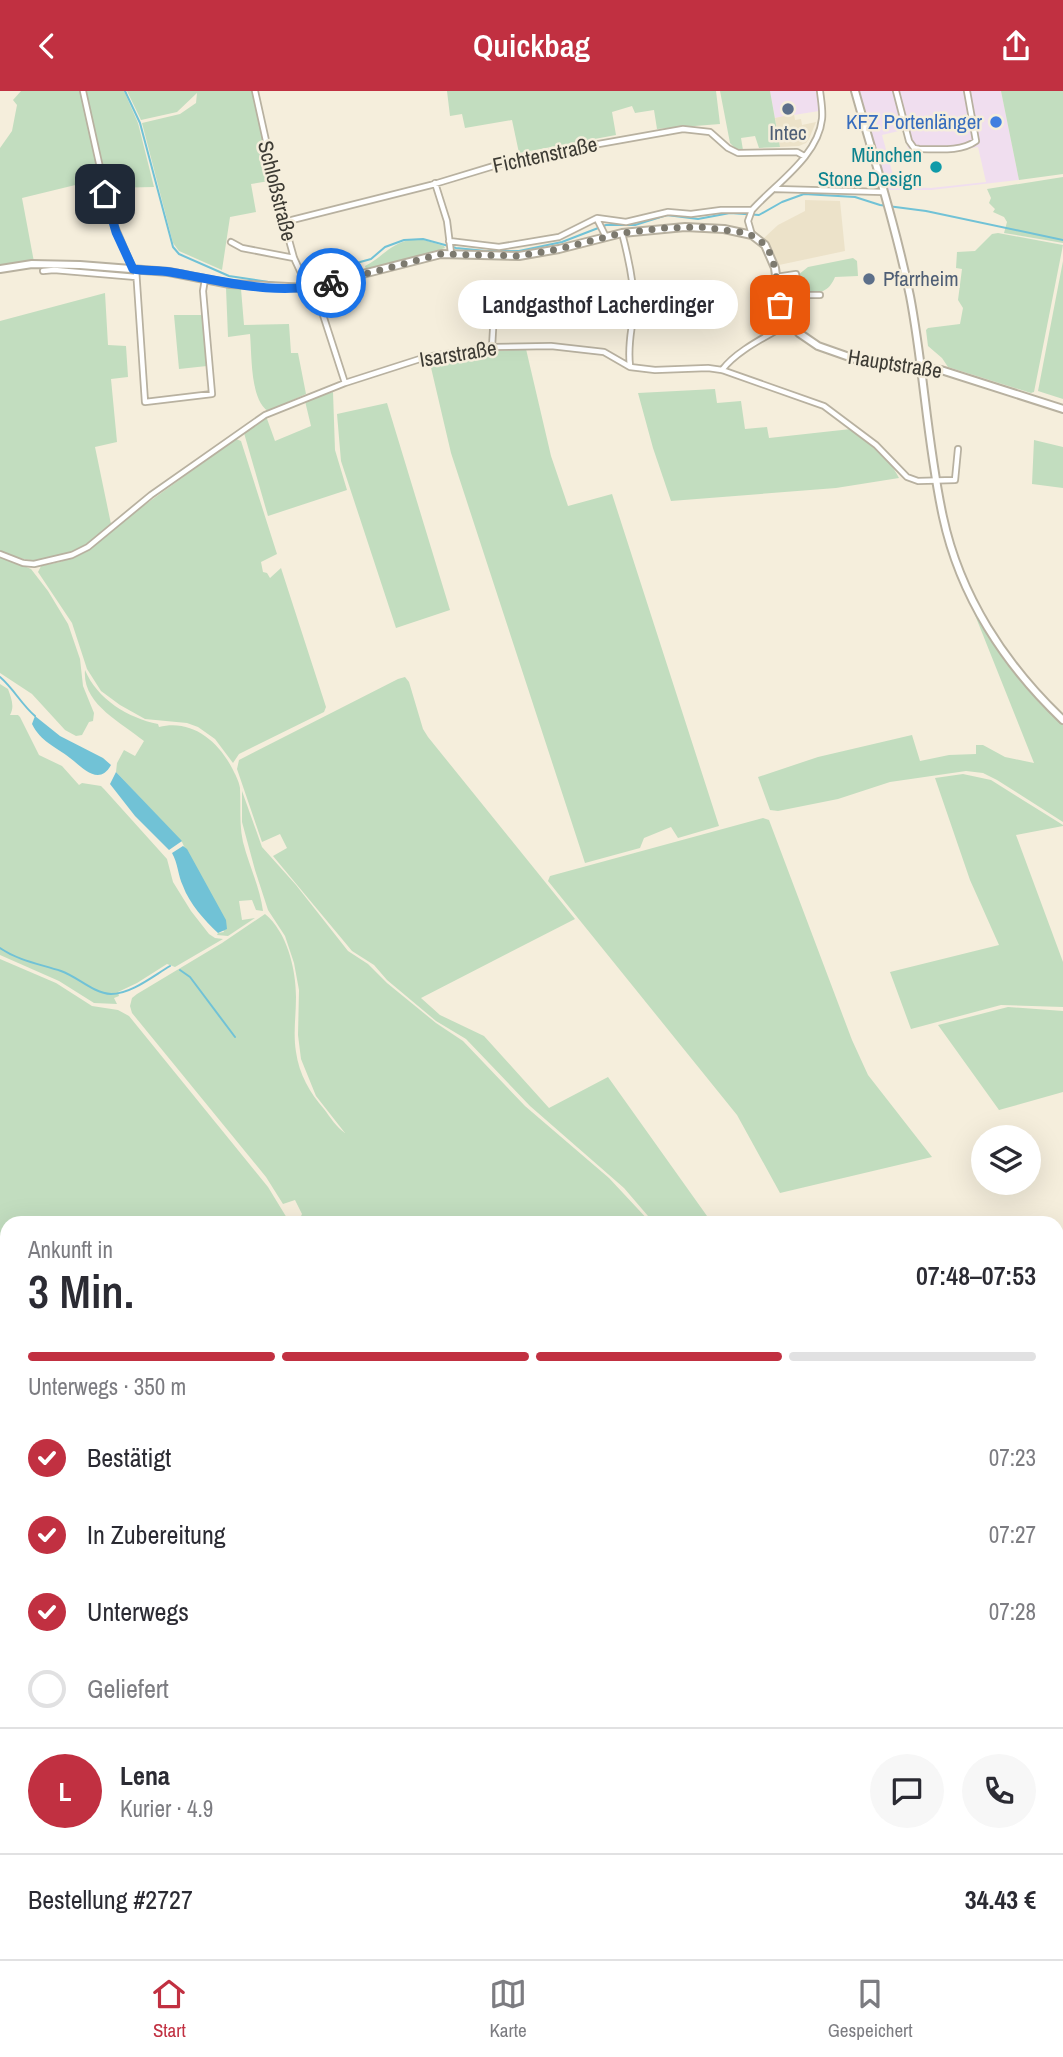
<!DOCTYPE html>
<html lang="de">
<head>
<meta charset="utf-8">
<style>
	:root { --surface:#fff; --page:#f7f7f7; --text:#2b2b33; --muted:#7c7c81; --line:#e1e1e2; --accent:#c13041 }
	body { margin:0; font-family:"Archivo Narrow",sans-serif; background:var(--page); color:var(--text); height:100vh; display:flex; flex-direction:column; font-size:26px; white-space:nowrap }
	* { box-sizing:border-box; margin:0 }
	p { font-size:23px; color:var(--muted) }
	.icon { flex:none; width:38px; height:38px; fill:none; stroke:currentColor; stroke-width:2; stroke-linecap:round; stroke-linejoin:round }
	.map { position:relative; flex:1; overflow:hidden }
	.drawer { position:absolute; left:0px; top:1125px; width:1064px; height:744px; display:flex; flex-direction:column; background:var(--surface); border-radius:21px 21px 0 0; box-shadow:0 7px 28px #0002 }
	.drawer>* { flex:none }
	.fabs { position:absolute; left:971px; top:1034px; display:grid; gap:14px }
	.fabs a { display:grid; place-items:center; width:70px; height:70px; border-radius:50%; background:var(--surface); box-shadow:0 7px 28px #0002; font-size:35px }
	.pin { position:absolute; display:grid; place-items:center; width:60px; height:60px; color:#fff; margin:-30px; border-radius:14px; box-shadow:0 4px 10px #0006 }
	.courier { position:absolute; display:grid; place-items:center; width:70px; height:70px; margin:-35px; border:5px solid #1a73e8; border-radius:50%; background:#fff; color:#222; box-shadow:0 2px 9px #0007 }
	.bubble { position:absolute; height:49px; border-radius:24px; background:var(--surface); box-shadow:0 7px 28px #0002; font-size:23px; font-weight:600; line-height:49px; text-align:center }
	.summary em { font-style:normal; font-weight:600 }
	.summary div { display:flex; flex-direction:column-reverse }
	.summary { display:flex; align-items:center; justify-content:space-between; height:119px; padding:0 28px }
	h1 { font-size:46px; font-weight:600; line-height:52px }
	.bar { display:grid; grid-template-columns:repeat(4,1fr); gap:10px 7px; align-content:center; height:84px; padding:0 28px }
	.bar i { height:9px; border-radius:5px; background:var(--line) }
	.bar .current { background:var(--accent) }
	.bar p { grid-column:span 4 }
	.line { display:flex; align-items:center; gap:18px; padding:0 28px; border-top:2px solid var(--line) }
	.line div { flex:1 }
	.round { display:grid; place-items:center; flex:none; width:74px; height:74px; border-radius:37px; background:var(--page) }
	ol { padding:0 28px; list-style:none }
	li { display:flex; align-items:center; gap:21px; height:77px }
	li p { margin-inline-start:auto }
	li .icon { padding:7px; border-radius:50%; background:var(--accent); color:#fff; stroke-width:4 }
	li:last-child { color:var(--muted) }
	li i { width:38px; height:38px; border:4px solid var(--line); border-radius:50% }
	header { display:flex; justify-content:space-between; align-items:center; height:91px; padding:0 28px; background:var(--accent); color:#fff; font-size:32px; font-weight:600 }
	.tabs { display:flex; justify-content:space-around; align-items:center; height:98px; border-top:2px solid var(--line); background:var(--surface); font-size:19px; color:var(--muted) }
	.tabs a { display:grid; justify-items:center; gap:4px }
	.tabs .current { color:var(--accent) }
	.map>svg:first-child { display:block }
</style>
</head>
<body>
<header><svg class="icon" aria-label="back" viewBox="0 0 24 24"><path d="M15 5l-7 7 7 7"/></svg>Quickbag<svg class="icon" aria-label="share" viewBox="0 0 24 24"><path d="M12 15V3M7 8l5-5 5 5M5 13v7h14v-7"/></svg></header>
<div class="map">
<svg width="1063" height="1868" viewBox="0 0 1063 1868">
	<rect width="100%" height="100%" fill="#f5eedc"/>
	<!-- commercial -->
	<path fill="#f0deef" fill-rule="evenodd" d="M770,0H816L819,20L775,27Z
		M859,0H1001L1019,89L931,99H885ZM903,39L909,61L954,60L978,56L986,91L931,97L896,95L882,44Z"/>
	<!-- built -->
	<path fill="#ece2c9" d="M794,23L795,29L801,28L802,34L816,31L809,48L806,52L799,55L780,56L775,27Z
		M805,109L840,110L845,160L779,174L772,158L764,147L778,134L805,120Z"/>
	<!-- green -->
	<path fill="#c2ddbf" d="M21,0H81L100,88L22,107L34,171L0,176V57L12,40L17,14L13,9Z
		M85,0H124L138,32L154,96L106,97Z
		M127,0H253L270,76L267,77L269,90L251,93L256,121L230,126L222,179L179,160L173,152L142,32L180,23L196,12L197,2L177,21L141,29Z
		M447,0H716L720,33L657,38L654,19L635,22L632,15L612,21L616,44L519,62L512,29L465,37L462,23L450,25Z
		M720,0H770L780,56L759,57L755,45L741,47L743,59L736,58L730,52Z
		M1001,0H1063V83L1019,89Z
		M1063,86V152L1004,142L1007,131L1004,126L993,121L995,118L989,112L991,107L987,98Z
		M998,142L1063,154L1034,301L1031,302L948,276L942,267L928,255L926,239L928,237L960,233L963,217L958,209L962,178L956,177L957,161L975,160L992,143Z
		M408,149H424L444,155L445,157L367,182L365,175C383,166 386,156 408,149Z
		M853,167L857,170L858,185L835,186C828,203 818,202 802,202L798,184L808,176Z
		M1063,170V308L1038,300Z
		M226,197L241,198L244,234L289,233L291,262H298L306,303L268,320C250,308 252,265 250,243L228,246Z
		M105,202L108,254L126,255L128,286L111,288L117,351L95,356L111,433C73,466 50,480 0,461V230Z
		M174,224H202L207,275L179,278Z
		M526,258L551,365L568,415L612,403L719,735L678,747L671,736L644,747L640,757L585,772L451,362L429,268L457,263Z
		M715,298L717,312L741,310L745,338L767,336L769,347L851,338C869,349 890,368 899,387L836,397L671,410L653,357L638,302Z
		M333,301L335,359L347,399L268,425L244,342L266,325L275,350L311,335L305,310Z
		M387,312L450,519L396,537L341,370L337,323Z
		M236,348L241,350L277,463L261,471L263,481L267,482L270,487L281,477L326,616L324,621L239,663L233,672L215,648L198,636L187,632L145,628L120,614L101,600L87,578L72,532L38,481L41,475L60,471L86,459L114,436Z
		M1034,349L1063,356V397L1032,393Z
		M0,465L31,478L48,500L68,533L80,568L83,595L94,622L93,630L89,631L82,644L76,645L65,639L32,603L0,582Z
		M973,519C998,563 1024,600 1063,633V731L997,689L983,682L966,680L890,691L838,708L778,720L770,719L758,686L818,666L912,644L920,670L949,664L976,663V654H983L1005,666L1034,672Z
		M85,579C97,608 128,627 158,633L159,636C190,628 217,648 232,677C235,683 239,690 240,697C241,715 239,733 243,751C249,775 260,796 263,820L256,819L252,809L239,810L242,829L255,827L228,845L217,844L218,842L224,841L182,751L116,681L117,672L124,659L135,665L144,650C121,631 82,613 85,579Z
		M405,586L409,591L423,638L428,646L575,828L421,907L440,924L484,945L549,1017L608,986L712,1132H654L624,1097L530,1015L466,948L436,930L387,889L374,874L352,860L273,765L287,757L280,743L262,751L237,678L239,669L398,588Z
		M0,593L8,598C11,607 15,615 10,624H18L20,626L39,664L62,675L79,694L82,692L101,695L104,698L167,768L173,791L191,820L209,843L215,847L223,848L175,876L167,873L137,892L118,901L119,905L114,907L117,913L94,912L59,890L0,864Z
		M963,683L991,689L1063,734V735L1016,744L1063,871V916L1001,914L911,938L890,881L999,854L970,789L935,687Z
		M242,700L262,756L296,794L348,860L368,873L387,892L436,932L463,950L525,1015L609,1087L651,1132H298L302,1123L295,1109L283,1113L266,1086L132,922L130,915L132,907L137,903L222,852L265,823C287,841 296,878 296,906C296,925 293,942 296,961C299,983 310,1002 324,1018C330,1026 337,1037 345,1042L316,1005L301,968L298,944L299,899L294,872L285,845L268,819L255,779L242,731Z
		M763,727L769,729L852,949L868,984L932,1066L780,1102L737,1024L548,790L550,785Z
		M0,868L56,892L92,915L118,919L129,925L268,1096L290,1132H7V1862H965L970,1868H0Z
		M1008,916L1063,920V1001L999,1019L938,934Z
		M1063,1265V1635L1057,1638V1267Z
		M1063,1639V1868H975L969,1862H1057V1642Z"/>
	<!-- sand -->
	<path fill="#eee5bf" d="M0,1361L7,1362V1412L0,1403Z"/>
	<!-- water -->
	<path fill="#71c2d6" d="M35,625L60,645L103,667L111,674C99,696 82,676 70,667C55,655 41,651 32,633Z
		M116,681L182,750L169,759L135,725L110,693Z
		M183,755L187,758L226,829L227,838L218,842C205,830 189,812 183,795C178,785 178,772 172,762Z"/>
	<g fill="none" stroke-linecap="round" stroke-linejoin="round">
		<!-- stream -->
		<path stroke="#71c2d6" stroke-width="2" d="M125,0L140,32L173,156L179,163L229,185L275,192
			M307,189L335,178L371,168L385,156L404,149L423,148L456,157L486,160H519L562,151L606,134H635L667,124L698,128L730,122L759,124L782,111L804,103L855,106L880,114L926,120L1063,149
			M0,586C14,598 21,613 35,625
			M0,857C19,870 40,873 61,880C78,886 93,902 111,903C131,903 153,885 170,875
			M180,879L190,886L235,946
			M1057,1482L1063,1479
			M1057,1537L1063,1539"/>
		<defs>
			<path id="minor" d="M83,0L111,126L133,178
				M255,0L284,131L294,167L308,197
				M896,0L909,50L914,57L919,58C937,58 961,61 976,50L967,0
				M435,92L447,130L451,162
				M775,98L883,101
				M597,128L606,146
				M284,131L431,94L520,67L683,38L710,41L728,57L738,62L797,61L804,65
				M622,142C628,165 634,190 634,214C633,237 627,251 630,275
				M752,144L748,130L752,119C775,93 818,66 822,28C823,19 821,9 820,0
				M449,150L499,156L559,146L597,127L626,131L668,121L691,123L721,119H752
				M231,151L242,157L294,167
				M136,178L145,311L212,303L203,200L205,188
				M43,180L54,179L136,186
				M776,186L796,183L800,203
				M314,196L345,292
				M778,199L788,200L793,204H820
				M492,256L494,222L498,217L494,212L488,217L494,222
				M722,279C737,259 768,245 789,232
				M0,463L23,472L34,473L72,464L88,456L151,404L265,324L345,292L426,266L492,256L551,255L604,261L630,276L655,279L708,277L722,279L824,315L876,354L907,386L918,390L955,389L958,358"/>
			<path id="secondary" d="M855,0C874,68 896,136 910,205C924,278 927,353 943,426C960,505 1005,574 1063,629
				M0,178L32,173L80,174L169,181L230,193L308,197L441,163L519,165L559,158L622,142L685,136L724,138L752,144L765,154L775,177L780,214L785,226L799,242L818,255L855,268L941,279L1063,318"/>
		</defs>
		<!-- minor casing -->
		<use href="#minor" stroke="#b8b1a0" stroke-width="8"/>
		<!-- secondary casing -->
		<use href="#secondary" stroke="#b8b1a0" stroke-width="10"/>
		<!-- minor -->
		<use href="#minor" stroke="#fff" stroke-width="4.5"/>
		<!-- secondary -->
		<use href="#secondary" stroke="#fff" stroke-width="6"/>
	</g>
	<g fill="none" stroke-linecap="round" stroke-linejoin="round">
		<!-- done -->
		<path stroke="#7d7a6f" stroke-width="7" stroke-dasharray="0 12.6" d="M331,192L441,163L519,165L559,158L622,142L665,137L701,136L747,142L760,149L769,160L775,177L780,214"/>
		<!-- route -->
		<path stroke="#1a73e8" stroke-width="9" d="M105,103L116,141L133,178C145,180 158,179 170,181C224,190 277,206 331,192"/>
	</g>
	<!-- markers -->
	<g fill="#5c6f8a" stroke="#f5eedc" stroke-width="2.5">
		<circle cx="788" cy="18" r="7"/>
		<circle cx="869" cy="188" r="7"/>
	</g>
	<circle fill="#3f7fe0" stroke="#f5eedc" stroke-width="2.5" cx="996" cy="31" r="7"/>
	<circle fill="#0f9aa8" stroke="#f5eedc" stroke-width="2.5" cx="936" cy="76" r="7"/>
	<g text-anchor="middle" stroke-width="5" stroke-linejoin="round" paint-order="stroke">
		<!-- shop labels -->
		<g font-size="21" fill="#366cbe" stroke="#f5eedc" text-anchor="end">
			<text x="982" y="38">KFZ Portenlänger</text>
		</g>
		<!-- service labels -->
		<g font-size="21" fill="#4e5e75" stroke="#f5eedc">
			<text x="788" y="49">Intec</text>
			<text x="883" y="195" text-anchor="start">Pfarrheim</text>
		</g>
		<!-- street labels -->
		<g font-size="21" fill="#3d3b34" stroke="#f5eedc">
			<text transform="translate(545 64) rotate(-12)" y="7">Fichtenstraße</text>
			<text transform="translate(277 100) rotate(76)" y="7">Schloßstraße</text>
			<text transform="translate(458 263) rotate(-9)" y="7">Isarstraße</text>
			<text transform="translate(895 273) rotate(9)" y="7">Hauptstraße</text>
		</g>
		<!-- culture labels -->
		<g font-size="21" fill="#0d838f" stroke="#f5eedc" text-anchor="end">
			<text x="922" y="71">München<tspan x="922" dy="24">Stone Design</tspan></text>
		</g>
	</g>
</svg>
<div class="fabs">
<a><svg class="icon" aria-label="layers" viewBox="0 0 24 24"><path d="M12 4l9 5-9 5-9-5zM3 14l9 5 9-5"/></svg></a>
</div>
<div class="pin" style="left:780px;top:214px;background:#ea580c"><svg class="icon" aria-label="bag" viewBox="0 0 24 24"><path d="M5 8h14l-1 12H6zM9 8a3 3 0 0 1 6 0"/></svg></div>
<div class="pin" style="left:105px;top:103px;background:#1f2937"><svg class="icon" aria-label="home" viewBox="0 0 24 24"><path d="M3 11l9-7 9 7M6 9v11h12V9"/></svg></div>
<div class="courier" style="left:331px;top:192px"><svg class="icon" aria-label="bike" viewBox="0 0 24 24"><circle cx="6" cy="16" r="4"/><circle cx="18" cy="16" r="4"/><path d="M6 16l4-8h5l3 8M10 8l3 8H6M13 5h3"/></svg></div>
<div class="bubble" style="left:458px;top:189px;width:280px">Landgasthof Lacherdinger</div>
<section class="drawer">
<div class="summary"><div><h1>3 Min.</h1><p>Ankunft in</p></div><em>07:48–07:53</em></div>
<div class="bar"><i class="current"></i><i class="current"></i><i class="current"></i><i></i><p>Unterwegs · 350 m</p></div>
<ol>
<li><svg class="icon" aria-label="check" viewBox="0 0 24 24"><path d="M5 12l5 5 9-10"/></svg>Bestätigt<p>07:23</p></li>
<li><svg class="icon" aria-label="check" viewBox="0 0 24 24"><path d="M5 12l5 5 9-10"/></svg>In Zubereitung<p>07:27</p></li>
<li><svg class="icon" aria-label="check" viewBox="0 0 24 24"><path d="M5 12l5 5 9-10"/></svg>Unterwegs<p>07:28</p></li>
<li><i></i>Geliefert</li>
</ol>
<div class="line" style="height:126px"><b class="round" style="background:var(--accent);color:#fff">L</b><div><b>Lena</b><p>Kurier · 4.9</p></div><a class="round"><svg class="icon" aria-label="chat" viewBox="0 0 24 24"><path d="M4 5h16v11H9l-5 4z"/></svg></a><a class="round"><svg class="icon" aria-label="phone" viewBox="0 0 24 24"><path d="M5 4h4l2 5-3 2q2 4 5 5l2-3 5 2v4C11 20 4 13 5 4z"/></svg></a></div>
<div class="line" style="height:91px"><div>Bestellung #2727</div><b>34.43 €</b></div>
</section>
</div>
<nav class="tabs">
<a class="current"><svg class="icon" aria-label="home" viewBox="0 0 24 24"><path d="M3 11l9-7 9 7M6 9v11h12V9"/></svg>Start</a>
<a><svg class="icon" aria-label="map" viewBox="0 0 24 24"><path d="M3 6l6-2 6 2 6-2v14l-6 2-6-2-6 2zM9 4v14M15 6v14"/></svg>Karte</a>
<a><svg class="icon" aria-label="saved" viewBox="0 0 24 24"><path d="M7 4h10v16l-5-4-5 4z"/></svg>Gespeichert</a>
</nav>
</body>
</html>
